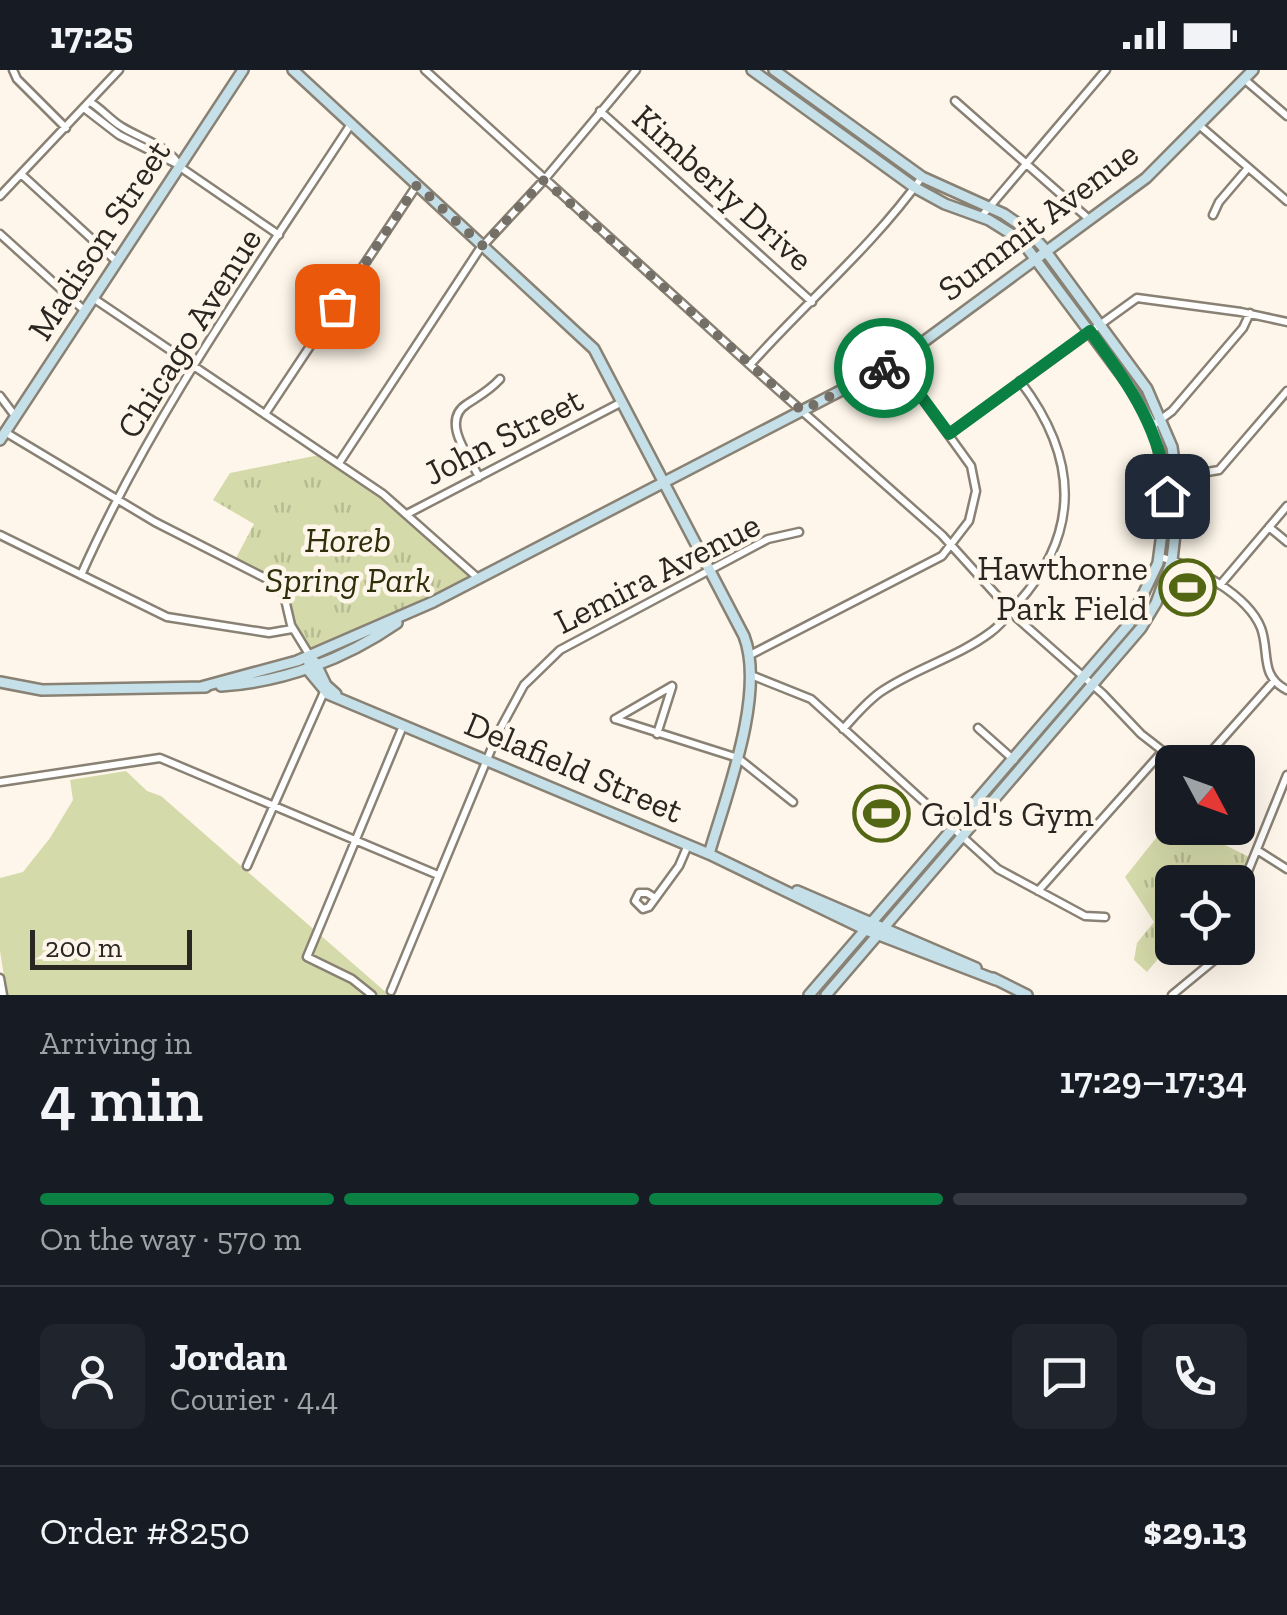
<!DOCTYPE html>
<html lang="en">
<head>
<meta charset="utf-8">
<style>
	:root { --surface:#171b24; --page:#20242c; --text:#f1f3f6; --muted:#9ea1a6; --line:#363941; --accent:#0b8043 }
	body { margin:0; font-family:"Zilla Slab",serif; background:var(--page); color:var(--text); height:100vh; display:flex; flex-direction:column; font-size:38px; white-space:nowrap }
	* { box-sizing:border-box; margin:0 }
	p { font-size:32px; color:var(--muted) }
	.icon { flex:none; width:55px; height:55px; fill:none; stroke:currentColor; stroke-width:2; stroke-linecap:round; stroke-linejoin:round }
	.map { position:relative; height:925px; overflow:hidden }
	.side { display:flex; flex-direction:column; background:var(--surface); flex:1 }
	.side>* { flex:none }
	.needle { width:65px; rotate:131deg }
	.fabs { position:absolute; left:1155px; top:675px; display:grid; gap:20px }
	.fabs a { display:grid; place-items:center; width:100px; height:100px; border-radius:15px; background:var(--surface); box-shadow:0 10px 40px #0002; font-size:50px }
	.scale { position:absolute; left:30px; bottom:25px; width:162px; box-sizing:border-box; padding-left:10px; border:5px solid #2a2621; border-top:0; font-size:28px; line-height:35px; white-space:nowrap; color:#2a2621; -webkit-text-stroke:8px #fef6ea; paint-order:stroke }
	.pin { position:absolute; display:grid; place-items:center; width:85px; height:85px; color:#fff; margin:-42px; border-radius:20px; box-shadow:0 5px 15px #0006 }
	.courier { position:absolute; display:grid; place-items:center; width:100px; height:100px; margin:-50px; border:8px solid #0b8043; border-radius:50%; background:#fff; color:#222; box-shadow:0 2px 12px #0007 }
	.headline em { font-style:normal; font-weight:600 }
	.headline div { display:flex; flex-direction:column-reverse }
	.headline { display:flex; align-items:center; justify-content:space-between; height:170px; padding:0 40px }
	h1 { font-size:65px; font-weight:600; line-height:75px }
	.bar { display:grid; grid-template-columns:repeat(4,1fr); gap:15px 10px; align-content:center; height:120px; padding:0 40px }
	.bar i { height:12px; border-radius:8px; background:var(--line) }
	.bar .on { background:var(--accent) }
	.bar p { grid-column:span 4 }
	.line { display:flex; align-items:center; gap:25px; padding:0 40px; border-top:2px solid var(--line) }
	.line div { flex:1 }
	.round { display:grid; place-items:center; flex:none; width:105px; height:105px; border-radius:15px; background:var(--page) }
	.status { display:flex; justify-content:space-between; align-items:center; height:70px; padding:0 50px; background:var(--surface); direction:ltr }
	.status svg { height:28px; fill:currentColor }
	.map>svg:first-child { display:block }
</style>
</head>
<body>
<div class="status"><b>17:25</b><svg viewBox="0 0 49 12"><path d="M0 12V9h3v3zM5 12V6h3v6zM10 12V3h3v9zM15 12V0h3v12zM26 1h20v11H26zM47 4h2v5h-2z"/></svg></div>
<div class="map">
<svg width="1287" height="925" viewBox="0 0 1287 925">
	<defs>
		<pattern id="park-tufts" width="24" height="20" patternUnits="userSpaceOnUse" patternTransform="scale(2.5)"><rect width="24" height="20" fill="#d5daaa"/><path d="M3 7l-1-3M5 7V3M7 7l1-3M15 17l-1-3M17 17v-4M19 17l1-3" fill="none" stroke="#b7bb92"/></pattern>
	</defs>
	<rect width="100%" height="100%" fill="#fef6ea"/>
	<!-- green -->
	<path fill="#d5daaa" d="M126,701L147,721L161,726L389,925H7L0,881V808L23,802L50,768L73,730L70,710Z"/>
	<!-- park -->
	<path fill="url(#park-tufts)" d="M319,385L382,427L471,508L433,529L313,582L294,554L289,526L278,511L236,488L254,454L213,430L230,403Z
		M1172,748V758H1185L1190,761L1220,758L1215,770L1249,787L1241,804L1234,802L1224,812H1172V872L1147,902L1134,890L1137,873L1154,852L1125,807Z"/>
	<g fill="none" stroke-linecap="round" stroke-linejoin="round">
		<defs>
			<path id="street" d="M13,0L17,9L66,58
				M425,0L750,295L942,465L1018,549L1103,624L1141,664L1177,692
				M1244,9L1287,46
				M955,31L1090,150
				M90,32C102,39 110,50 122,57C141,69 170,76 180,97L279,165
				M84,38L119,65L177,94
				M600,41L812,232
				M1199,55L1287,131
				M21,104L117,192
				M0,126L119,0
				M1213,145L1219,132L1248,98
				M981,147L1106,0
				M0,164L85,241
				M93,228L383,424L479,509
				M750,295C806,232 872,177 922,107
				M0,326L15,346
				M265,344L417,115
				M1152,356L1172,341L1243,258L1250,243
				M5,362L155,452L273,512L284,525L291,555L310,586
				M949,364L1137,228L1241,242L1287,252
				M339,393L479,180L544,110L636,0
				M479,407C469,386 440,351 467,334C479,326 489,321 500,309
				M1166,409L1219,400L1287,321
				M407,444L622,332
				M1269,457L1287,472
				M0,465L167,547L269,563L292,559
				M1160,487C1193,495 1248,525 1261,558C1270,582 1259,606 1287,620
				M81,505C152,345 256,200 351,54
				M1220,515L1287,436
				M750,585L942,486L969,451L976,421L971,396L896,292
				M751,605L811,629L998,799L1085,846L1105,847
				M615,649L738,688L793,732
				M615,649L672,616
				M978,658L1014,690
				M843,659C855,646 867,631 882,621C916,598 958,587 991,562C1001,555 1009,544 1017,534C1082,462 1078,387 1020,311
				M657,664L672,617
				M1198,692L1209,684L1274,611
				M0,712L160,688L438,805
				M1257,780L1287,799
				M247,796L324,622
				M1038,821L1162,682
				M655,828L647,823H639L635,831L643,839L649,837L679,796L688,775
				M1238,852L1244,811L1287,705
				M0,908L3,925
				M391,921L498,663L524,615L560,580L768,469L799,462
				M372,925L352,909L307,887L403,656
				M1172,925L1229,878"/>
			<path id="secondary" d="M293,0L594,279L744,566C766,623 726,726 709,784
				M752,0L914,117L945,134L989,150L1021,170L1130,316L1151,353L1158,374L1167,426L1158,493L1129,554L809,925
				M774,0L922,107L1004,144L1027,160L1042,176L1147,319L1172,377L1179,430L1172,490L1156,533L1141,558L826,925
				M0,370L243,0
				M310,586L308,600L328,624L709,784L866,860L996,910
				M315,592L326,615L336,624
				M0,612L42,620L206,617
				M221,616C284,612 345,589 397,553
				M201,617L297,591L433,532L896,292L1146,108L1253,0
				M797,821L976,898
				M993,908L1027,925"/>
		</defs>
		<!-- street casing -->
		<use href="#street" stroke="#898173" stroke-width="11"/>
		<!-- secondary casing -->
		<use href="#secondary" stroke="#898173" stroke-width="14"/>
		<!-- street -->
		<use href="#street" stroke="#fff" stroke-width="6"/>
		<!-- secondary -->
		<use href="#secondary" stroke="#c5e0e9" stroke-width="9"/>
	</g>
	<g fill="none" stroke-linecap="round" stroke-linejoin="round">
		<!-- done -->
		<path stroke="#746f67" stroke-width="10" stroke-dasharray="0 18" d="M337,236L417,115L483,176L544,110L802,341L884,298"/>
		<!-- route -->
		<path stroke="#0b8043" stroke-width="12" d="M884,298L896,292L949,364L1090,261C1128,314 1162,359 1167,426"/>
	</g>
	<!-- icons -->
	<defs>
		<symbol id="stadium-ring" viewBox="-11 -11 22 22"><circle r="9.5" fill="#fef6ea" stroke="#526613" stroke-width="1.5"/><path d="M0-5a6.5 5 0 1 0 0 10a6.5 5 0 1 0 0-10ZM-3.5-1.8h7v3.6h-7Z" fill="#526613"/></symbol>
	</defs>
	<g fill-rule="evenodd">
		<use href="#stadium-ring" x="1156" y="486" width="63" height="63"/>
		<use href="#stadium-ring" x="850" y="712" width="63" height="63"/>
	</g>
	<g text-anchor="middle" stroke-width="9" stroke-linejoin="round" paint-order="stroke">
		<!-- street labels -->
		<g font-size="35" fill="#2a2621" stroke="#fef6ea">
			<text transform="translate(723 118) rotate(42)" y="12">Kimberly Drive</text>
			<text transform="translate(1038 151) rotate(-37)" y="12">Summit Avenue</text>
			<text transform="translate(99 170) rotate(-57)" y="12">Madison Street</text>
			<text transform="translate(189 263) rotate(-58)" y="12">Chicago Avenue</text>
			<text transform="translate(503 366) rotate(-27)" y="12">John Street</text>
			<text transform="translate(657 503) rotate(-27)" y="12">Lemira Avenue</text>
			<text transform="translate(574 697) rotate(23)" y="12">Delafield Street</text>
		</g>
		<!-- park labels -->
		<g font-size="35" font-style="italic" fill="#2e300b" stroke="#fef6ea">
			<text x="348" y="482">Horeb<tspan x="348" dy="40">Spring Park</tspan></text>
		</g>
		<!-- poi labels -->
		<g font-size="35" fill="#2a2621" stroke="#fef6ea" text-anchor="end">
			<text x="1148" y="510">Hawthorne<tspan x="1148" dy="40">Park Field</tspan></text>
			<text x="921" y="756" text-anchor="start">Gold's Gym</text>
		</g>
	</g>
</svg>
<div class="fabs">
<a><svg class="needle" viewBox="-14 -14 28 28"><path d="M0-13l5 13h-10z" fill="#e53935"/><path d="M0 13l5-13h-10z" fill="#9ea1a6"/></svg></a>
<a><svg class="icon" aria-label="locate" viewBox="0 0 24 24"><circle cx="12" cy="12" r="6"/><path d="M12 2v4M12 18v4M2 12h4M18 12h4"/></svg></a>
</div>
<div class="scale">200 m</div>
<div class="pin" style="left:337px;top:236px;background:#ea580c"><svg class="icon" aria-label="bag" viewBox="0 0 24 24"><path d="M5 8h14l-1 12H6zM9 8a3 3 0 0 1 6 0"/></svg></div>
<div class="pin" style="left:1167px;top:426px;background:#1f2937"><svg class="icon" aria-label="home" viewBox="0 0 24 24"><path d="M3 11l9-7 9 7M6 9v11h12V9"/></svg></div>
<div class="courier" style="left:884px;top:298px"><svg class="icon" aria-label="bike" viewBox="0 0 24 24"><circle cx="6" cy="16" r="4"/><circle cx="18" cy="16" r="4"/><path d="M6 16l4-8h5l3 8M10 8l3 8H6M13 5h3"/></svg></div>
</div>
<section class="side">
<div class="headline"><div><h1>4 min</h1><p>Arriving in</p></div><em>17:29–17:34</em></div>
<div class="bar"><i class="on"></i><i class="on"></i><i class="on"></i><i></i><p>On the way · 570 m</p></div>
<div class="line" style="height:180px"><a class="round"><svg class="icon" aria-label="person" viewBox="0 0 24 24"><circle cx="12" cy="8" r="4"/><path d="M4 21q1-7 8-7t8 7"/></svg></a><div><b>Jordan</b><p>Courier · 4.4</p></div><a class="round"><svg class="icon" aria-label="chat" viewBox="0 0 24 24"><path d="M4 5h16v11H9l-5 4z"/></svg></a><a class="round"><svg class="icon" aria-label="phone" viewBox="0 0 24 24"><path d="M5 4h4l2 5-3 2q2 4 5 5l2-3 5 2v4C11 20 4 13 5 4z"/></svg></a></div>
<div class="line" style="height:130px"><div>Order #8250</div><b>$29.13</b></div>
</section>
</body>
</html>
